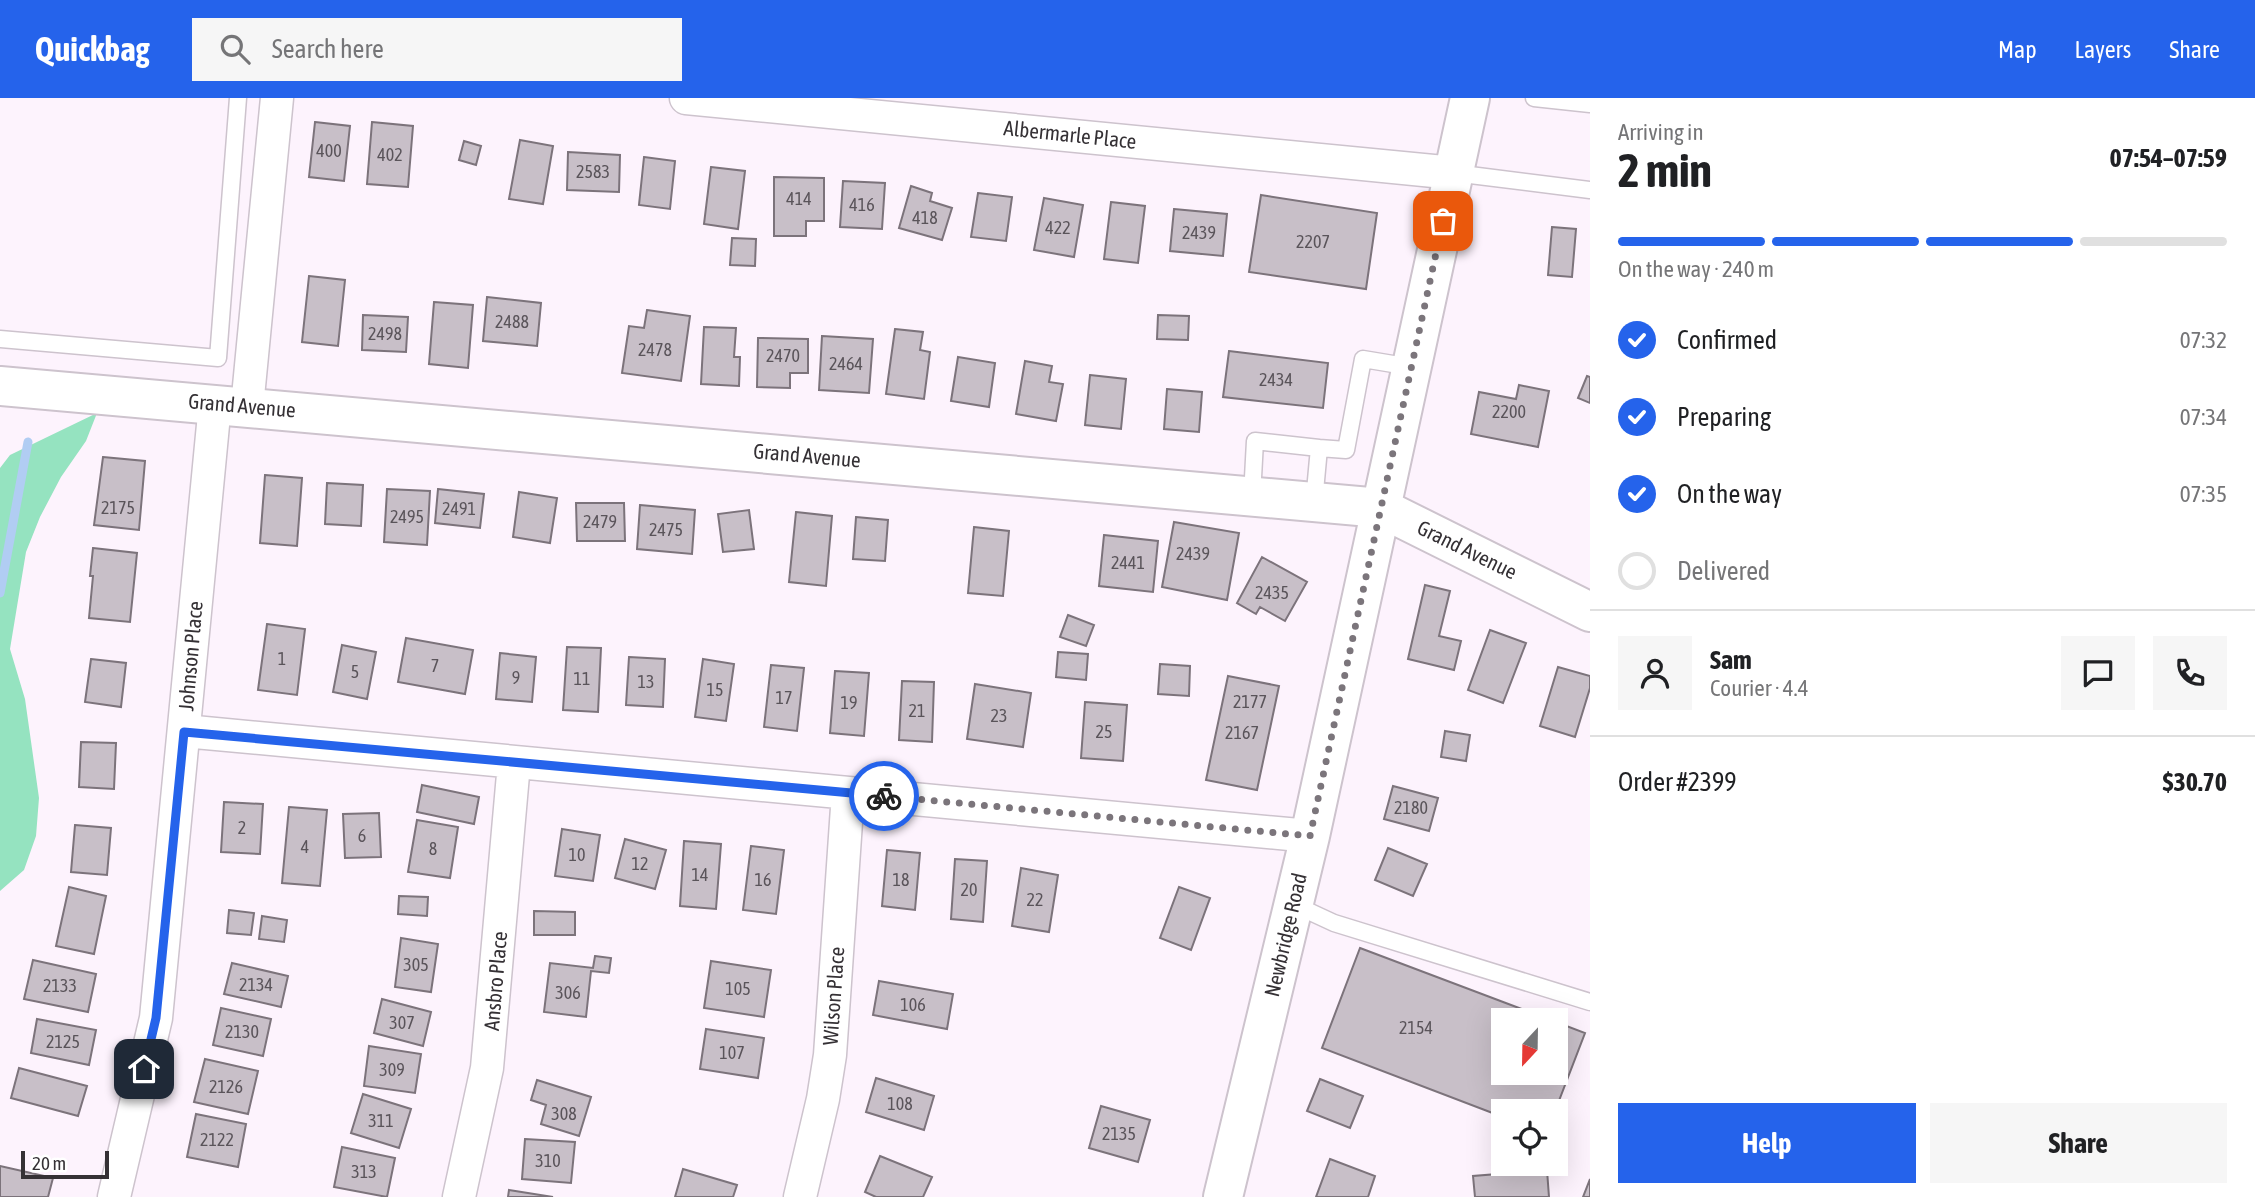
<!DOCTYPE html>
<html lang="en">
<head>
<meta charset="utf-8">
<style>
	:root { --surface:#fff; --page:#f6f6f6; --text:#202124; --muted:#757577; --line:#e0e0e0; --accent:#2563eb }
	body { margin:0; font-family:"Asap Condensed",sans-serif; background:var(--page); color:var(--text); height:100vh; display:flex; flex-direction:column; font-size:26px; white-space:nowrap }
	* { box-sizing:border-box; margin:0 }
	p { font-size:23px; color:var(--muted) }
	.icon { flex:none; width:38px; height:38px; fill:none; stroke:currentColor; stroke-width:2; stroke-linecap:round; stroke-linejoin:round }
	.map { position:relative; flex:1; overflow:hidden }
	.drawer { display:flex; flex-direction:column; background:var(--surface); width:665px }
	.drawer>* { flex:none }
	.needle { width:46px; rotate:202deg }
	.fabs { position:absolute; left:1491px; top:910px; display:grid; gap:14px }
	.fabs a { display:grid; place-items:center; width:77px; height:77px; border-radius:0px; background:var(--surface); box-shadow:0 7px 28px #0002; font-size:35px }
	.scale { position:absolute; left:21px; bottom:18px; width:88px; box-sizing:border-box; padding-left:7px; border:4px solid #353135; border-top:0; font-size:19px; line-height:24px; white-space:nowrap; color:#353135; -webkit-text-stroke:5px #fff; paint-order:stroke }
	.pin { position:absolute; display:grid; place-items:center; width:60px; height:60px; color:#fff; margin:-30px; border-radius:14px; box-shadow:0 4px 10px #0006 }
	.courier { position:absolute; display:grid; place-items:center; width:70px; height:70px; margin:-35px; border:5px solid #2563eb; border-radius:50%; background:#fff; color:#222; box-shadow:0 2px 9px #0007 }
	.head em { font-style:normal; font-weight:700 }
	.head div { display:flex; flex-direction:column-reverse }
	.head { display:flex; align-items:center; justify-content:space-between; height:119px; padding:0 28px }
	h1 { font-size:46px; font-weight:700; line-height:52px }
	.bar { display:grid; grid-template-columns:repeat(4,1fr); gap:10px 7px; align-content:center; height:84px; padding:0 28px }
	.bar i { height:9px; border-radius:5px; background:var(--line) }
	.bar .active { background:var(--accent) }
	.bar p { grid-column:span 4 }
	.line { display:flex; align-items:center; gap:18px; padding:0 28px; border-top:2px solid var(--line) }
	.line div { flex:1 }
	.round { display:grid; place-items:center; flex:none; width:74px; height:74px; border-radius:0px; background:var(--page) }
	ol { padding:0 28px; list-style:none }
	li { display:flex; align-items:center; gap:21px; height:77px }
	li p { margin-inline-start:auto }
	li .icon { padding:7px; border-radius:50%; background:var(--accent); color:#fff; stroke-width:4 }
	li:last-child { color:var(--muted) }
	li i { width:38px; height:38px; border:4px solid var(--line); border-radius:50% }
	.cta { display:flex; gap:14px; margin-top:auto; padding:14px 28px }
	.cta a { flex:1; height:80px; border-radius:0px; background:var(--accent); color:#fff; font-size:28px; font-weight:700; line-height:80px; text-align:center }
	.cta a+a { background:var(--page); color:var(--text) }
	header { display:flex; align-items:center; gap:42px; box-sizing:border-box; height:98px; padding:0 35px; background:var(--accent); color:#fff }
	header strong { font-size:33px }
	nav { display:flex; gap:38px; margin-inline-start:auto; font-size:24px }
	.search { width:490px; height:63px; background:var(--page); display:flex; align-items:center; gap:18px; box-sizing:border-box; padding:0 24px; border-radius:0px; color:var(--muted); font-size:26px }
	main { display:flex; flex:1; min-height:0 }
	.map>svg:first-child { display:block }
</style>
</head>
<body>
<header>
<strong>Quickbag</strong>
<div class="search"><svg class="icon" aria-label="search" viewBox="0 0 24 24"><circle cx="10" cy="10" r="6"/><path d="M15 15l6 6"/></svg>Search here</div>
<nav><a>Map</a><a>Layers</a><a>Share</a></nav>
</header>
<main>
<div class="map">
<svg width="1590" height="1099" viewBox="0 0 1590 1099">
	<rect width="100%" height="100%" fill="#fdf3fd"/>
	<!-- green -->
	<path fill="#95e3c0" d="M97,315L86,343L61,379L40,419L26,454L10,551L25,601L39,700L36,738L24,772L0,793V370L10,357Z"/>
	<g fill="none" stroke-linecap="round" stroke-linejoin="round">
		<!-- stream -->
		<path stroke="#b1cdf3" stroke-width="9" d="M0,495L28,344"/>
	</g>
	<!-- building -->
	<path fill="#c8bfc8" stroke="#7c737b" stroke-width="2" d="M315,24L350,28L344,83L309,79Z
		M372,24L413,28L408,89L367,86Z
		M520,42L553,48L543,106L509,101Z
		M464,43L481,48L476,67L459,62Z
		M568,54L620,57L619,94L567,92Z
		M644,59L675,63L670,111L639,107Z
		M711,69L745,73L738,131L704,126Z
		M774,79L824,80V123H806V138H774Z
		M843,83L885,85L882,131L840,129Z
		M911,88L932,95L930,103L952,110L942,142L899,130Z
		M978,95L1012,99L1006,143L971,139Z
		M1261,97L1377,115L1366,191L1249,174Z
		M1044,100L1083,107L1074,159L1034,152Z
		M1111,104L1145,108L1138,165L1104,161Z
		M1174,111L1227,116L1223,158L1170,153Z
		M1552,129L1576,131L1572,179L1548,177Z
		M732,140L756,141L755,168L730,167Z
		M309,178L345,182L338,248L302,244Z
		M487,199L541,205L537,248L483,243Z
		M434,204L473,207L468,270L429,266Z
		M647,212L690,218L681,283L622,275L629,228L644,230Z
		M363,217L408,219L406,254L362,252Z
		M1158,217L1189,218L1188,242L1157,241Z
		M704,229L736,230L734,259H740L739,288L701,286Z
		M895,231L923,234L920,252L930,254L924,301L886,296Z
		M822,238L873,241L869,295L819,292Z
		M758,240L808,241V275H790V290L757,289Z
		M1229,253L1328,265L1323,310L1223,299Z
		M958,259L995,265L989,309L951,303Z
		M1025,263L1052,268L1049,284L1063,286L1056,323L1016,316Z
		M1090,277L1126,281L1121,331L1085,327Z
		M1587,278L1590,279V305L1578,300Z
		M1519,287L1549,293L1538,349L1471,336L1479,294L1516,301Z
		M1167,291L1202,294L1199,334L1164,331Z
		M103,359L145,363L139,432L94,427Z
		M265,377L302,380L297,448L260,445Z
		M327,385L363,387L361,428L325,426Z
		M387,391L430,393L427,447L384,444Z
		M438,391L484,396L480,430L435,425Z
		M519,394L557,400L550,445L513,439Z
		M576,405H624L625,443H577Z
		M640,407L695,412L692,456L637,451Z
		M749,412L754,451L723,454L718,416Z
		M796,414L832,418L826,488L789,484Z
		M856,419L888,422L885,463L853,461Z
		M1174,424L1239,435L1227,502L1162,489Z
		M974,429L1009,433L1003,498L968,495Z
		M1104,437L1158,443L1153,494L1099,488Z
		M93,450L137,455L130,524L89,520L93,478H90Z
		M1262,459L1307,484L1285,523L1260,509L1256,516L1237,505Z
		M1425,487L1450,493L1439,538L1461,543L1454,572L1408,561Z
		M1068,517L1094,527L1086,548L1060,539Z
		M267,526L305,531L297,597L258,592Z
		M1490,532L1526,545L1503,605L1468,592Z
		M406,540L473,552L465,596L398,584Z
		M342,547L376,554L367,601L333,594Z
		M567,549L601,550L598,614L563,612Z
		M1058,554L1088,556L1086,582L1056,579Z
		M500,555L536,559L532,604L496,601Z
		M629,559L665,561L663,609L626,607Z
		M91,561L126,565L121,609L85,604Z
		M703,561L734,566L726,623L695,619Z
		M1160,566L1190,568L1189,598L1158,596Z
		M771,567L804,570L797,633L764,629Z
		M1558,569L1590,578V590L1575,639L1540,628Z
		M835,573L869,575L864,638L830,635Z
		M1228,578L1279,588L1257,692L1206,682Z
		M902,583L934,584L932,644L899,642Z
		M975,586L1031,595L1023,649L967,641Z
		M1085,604L1127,607L1123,663L1081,660Z
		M1445,633L1470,637L1466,663L1441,659Z
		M81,644L116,645L114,691L79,689Z
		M422,687L479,699L474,726L417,714Z
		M1393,688L1438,700L1429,733L1384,721Z
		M224,704L263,706L260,756L221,754Z
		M289,709L327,712L320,788L282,785Z
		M379,715L381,759L345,760L343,716Z
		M417,722L458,729L450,780L408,774Z
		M75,727L111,730L107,777L71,774Z
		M562,731L600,737L593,783L555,778Z
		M625,741L666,752L655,791L615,780Z
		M684,743L721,746L716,811L680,808Z
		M751,748L784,752L776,816L743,812Z
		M1388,750L1427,766L1413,798L1375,782Z
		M887,752L920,755L915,812L882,808Z
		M955,761L987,763L983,824L951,821Z
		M1021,770L1058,777L1049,834L1012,828Z
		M69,789L106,798L94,856L56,848Z
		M1179,789L1210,800L1191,852L1160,840Z
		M399,798L428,799L427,818L398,816Z
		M229,812L254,815L251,837L227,835Z
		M534,813L575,814V837H534Z
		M262,818L287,822L284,844L259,841Z
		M401,840L438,846L431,894L395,889Z
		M1360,850L1551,922H1503V975H1556V924L1585,935L1555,1013H1503V1019L1322,950Z
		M595,858L611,860L609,875L591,873L586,919L544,914L550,865L593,870Z
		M33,862L96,876L88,914L24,901Z
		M711,863L771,872L764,919L704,910Z
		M232,865L288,878L281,909L224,896Z
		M879,883L953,896L947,931L873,917Z
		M382,901L431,914L423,948L374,935Z
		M221,910L271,921L263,958L213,947Z
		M37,921L96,932L89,967L31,955Z
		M706,931L764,940L758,980L700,971Z
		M369,948L421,956L415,995L364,988Z
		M205,961L258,973L248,1016L194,1004Z
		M19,970L87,988L78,1018L11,1000Z
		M876,980L934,998L924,1032L866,1014Z
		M1320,981L1363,998L1350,1030L1307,1013Z
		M537,982L591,999L579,1038L541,1026L546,1007L531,1002Z
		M363,996L411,1011L399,1050L351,1035Z
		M1101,1008L1150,1022L1138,1064L1089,1050Z
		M196,1016L246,1026L238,1069L187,1059Z
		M525,1041L575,1044L571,1085L522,1081Z
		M342,1049L395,1060L387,1099L334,1089Z
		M880,1058L932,1079L923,1099H876L865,1094Z
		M1330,1061L1375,1078L1368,1099H1316Z
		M0,1068L53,1080L48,1099H0Z
		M683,1071L737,1087L733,1099H675Z
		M1547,1072L1549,1099H1475L1473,1078Z
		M1590,1081V1099H1583Z
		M509,1092L553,1099H508Z"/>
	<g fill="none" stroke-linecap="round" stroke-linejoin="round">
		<defs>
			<path id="service" d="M1534,0L1590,6
				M1454,75L1590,92
				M0,241L218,260L238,0
				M1319,350L1346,352L1363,261L1411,269
				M1252,398L1255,343L1319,350L1314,404
				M1293,806L1334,825L1590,904"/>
			<path id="minor" d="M686,0L1454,75
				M247,309L277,0
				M184,633L1310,738
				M114,1099L156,920L215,306
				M459,1099L487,970L514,665
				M800,1099L823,1001L830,957L848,695"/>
			<path id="tertiary" d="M0,288L1381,410L1590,514"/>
			<path id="primary" d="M1223,1099L1310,738L1470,0"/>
		</defs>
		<!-- service casing -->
		<use href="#service" stroke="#cdc3cd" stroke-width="19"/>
		<!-- minor casing -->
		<use href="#minor" stroke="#cdc3cd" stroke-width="35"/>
		<!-- tertiary casing -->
		<use href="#tertiary" stroke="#cdc3cd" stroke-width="42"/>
		<!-- primary casing -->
		<use href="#primary" stroke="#cdc3cd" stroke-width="42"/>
		<!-- service -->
		<use href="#service" stroke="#fff" stroke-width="16"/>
		<!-- minor -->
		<use href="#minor" stroke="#fff" stroke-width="32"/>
		<!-- tertiary -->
		<use href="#tertiary" stroke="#fff" stroke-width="38"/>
		<!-- primary -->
		<use href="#primary" stroke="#fff" stroke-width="38"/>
	</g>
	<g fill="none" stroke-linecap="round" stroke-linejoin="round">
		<!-- done -->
		<path stroke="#7b757b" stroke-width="7" stroke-dasharray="0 12.6" d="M884,698L1310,738L1443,123"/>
		<!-- route -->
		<path stroke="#2563eb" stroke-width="9" d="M144,971L156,920L184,634L884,698"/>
	</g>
	<g text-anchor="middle" stroke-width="5" stroke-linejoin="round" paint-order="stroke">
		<!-- number labels -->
		<g font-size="18" fill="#5a545a">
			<text x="329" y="59">400</text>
			<text x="390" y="63">402</text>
			<text x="593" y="80">2583</text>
			<text x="799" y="107">414</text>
			<text x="862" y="113">416</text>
			<text x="925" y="126">418</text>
			<text x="1058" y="136">422</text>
			<text x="1199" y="141">2439</text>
			<text x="1313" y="150">2207</text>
			<text x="512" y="230">2488</text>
			<text x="385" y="242">2498</text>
			<text x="655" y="258">2478</text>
			<text x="783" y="264">2470</text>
			<text x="846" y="272">2464</text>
			<text x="1276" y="288">2434</text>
			<text x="1509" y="320">2200</text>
			<text x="118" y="416">2175</text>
			<text x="459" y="417">2491</text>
			<text x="407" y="425">2495</text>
			<text x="600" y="430">2479</text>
			<text x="666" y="438">2475</text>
			<text x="1193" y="462">2439</text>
			<text x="1128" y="471">2441</text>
			<text x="1272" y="501">2435</text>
			<text x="282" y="567">1</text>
			<text x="435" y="574">7</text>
			<text x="355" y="580">5</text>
			<text x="516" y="586">9</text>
			<text x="582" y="587">11</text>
			<text x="646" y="590">13</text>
			<text x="715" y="598">15</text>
			<text x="784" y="606">17</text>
			<text x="1250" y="610">2177</text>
			<text x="849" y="611">19</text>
			<text x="917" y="619">21</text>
			<text x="999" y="624">23</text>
			<text x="1104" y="640">25</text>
			<text x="1242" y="641">2167</text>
			<text x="1411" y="716">2180</text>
			<text x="242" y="736">2</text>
			<text x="362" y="744">6</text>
			<text x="305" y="755">4</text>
			<text x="433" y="757">8</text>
			<text x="577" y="763">10</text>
			<text x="640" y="772">12</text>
			<text x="700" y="783">14</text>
			<text x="763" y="788">16</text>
			<text x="901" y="788">18</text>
			<text x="969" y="798">20</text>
			<text x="1035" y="808">22</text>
			<text x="416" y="873">305</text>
			<text x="256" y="893">2134</text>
			<text x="60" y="894">2133</text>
			<text x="738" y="897">105</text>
			<text x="568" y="901">306</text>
			<text x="913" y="913">106</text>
			<text x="402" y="931">307</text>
			<text x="1416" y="936">2154</text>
			<text x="242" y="940">2130</text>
			<text x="63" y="950">2125</text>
			<text x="732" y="961">107</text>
			<text x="392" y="978">309</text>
			<text x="226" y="995">2126</text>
			<text x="900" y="1012">108</text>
			<text x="564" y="1022">308</text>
			<text x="381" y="1029">311</text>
			<text x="1119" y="1042">2135</text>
			<text x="217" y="1048">2122</text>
			<text x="548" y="1069">310</text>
			<text x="364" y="1080">313</text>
		</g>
		<!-- street labels -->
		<g font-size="21" fill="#353135" stroke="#fff">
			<text transform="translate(1070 37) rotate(6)" y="7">Albermarle Place</text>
			<text transform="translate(242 308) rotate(5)" y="7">Grand Avenue</text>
			<text transform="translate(807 358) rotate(5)" y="7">Grand Avenue</text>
			<text transform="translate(1467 452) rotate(26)" y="7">Grand Avenue</text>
			<text transform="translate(191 558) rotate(-85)" y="7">Johnson Place</text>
			<text transform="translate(1286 837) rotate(-77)" y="7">Newbridge Road</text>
			<text transform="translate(496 883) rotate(-85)" y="7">Ansbro Place</text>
			<text transform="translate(834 898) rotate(-86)" y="7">Wilson Place</text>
		</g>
	</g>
</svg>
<div class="fabs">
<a><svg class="needle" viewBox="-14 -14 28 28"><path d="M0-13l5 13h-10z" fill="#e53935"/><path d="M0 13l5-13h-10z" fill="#757577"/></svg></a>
<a><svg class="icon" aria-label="locate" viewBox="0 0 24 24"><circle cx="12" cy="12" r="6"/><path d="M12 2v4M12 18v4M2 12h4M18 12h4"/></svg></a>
</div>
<div class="scale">20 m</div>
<div class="pin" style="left:1443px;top:123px;background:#ea580c"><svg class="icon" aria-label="bag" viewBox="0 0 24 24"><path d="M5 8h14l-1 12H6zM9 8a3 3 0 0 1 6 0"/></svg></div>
<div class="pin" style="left:144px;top:971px;background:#1f2937"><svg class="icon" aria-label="home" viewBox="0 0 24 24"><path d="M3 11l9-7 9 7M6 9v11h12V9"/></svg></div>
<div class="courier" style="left:884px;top:698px"><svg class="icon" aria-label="bike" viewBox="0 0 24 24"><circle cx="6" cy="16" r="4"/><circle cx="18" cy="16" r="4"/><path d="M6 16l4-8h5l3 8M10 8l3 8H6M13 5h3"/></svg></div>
</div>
<section class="drawer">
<div class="head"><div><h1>2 min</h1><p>Arriving in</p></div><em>07:54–07:59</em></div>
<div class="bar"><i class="active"></i><i class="active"></i><i class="active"></i><i></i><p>On the way · 240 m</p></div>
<ol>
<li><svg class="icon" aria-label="check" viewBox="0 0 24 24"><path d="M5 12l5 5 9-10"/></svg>Confirmed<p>07:32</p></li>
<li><svg class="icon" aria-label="check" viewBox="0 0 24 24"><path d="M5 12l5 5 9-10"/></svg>Preparing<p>07:34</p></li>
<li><svg class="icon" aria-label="check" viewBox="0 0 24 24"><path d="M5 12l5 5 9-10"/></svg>On the way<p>07:35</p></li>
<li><i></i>Delivered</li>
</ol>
<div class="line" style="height:126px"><a class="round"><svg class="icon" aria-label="person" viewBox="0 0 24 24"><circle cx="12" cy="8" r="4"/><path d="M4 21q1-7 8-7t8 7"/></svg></a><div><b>Sam</b><p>Courier · 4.4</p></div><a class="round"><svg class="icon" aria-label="chat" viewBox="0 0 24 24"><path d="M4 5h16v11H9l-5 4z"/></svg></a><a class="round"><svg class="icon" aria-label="phone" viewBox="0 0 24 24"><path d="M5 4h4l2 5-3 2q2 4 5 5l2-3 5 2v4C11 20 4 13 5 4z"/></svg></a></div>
<div class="line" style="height:91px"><div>Order #2399</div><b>$30.70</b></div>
<div class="cta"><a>Help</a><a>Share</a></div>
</section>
</main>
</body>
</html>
